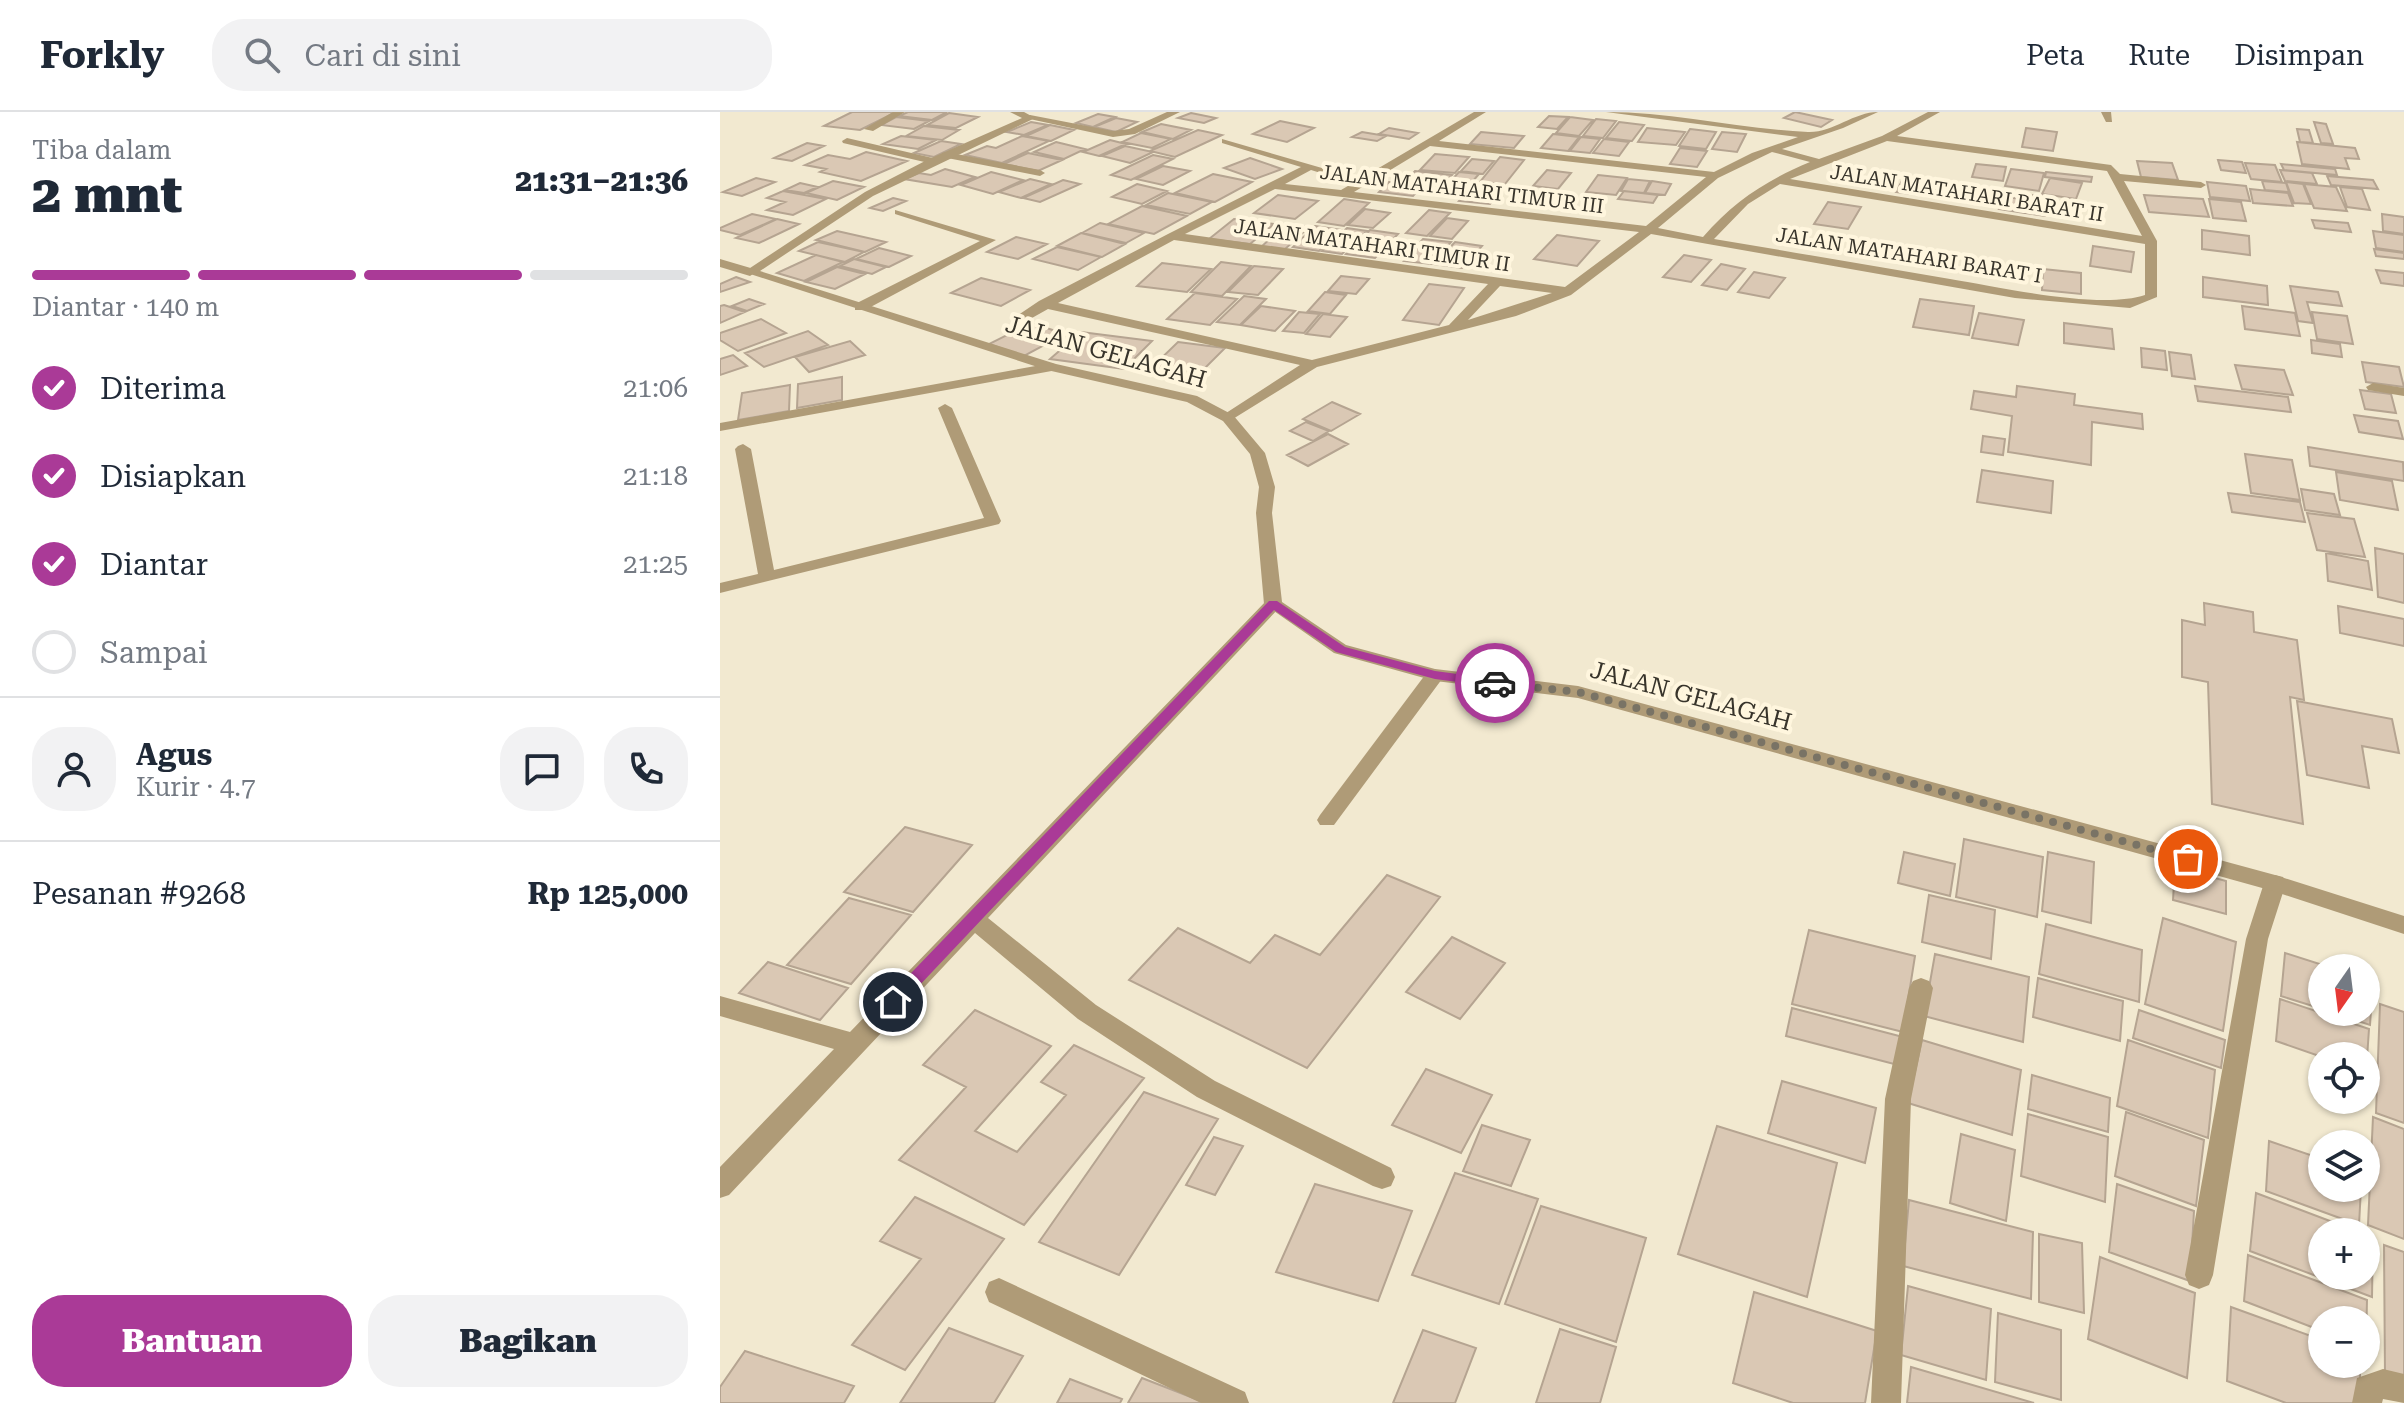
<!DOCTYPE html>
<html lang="id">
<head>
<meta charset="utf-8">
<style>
	:root { --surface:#fff; --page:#f2f2f3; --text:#1f2937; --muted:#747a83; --line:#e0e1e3; --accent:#aa3a97 }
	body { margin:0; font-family:"Roboto Serif",serif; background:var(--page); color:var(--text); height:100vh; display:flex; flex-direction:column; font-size:30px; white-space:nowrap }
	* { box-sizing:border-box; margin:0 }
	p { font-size:26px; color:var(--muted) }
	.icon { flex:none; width:44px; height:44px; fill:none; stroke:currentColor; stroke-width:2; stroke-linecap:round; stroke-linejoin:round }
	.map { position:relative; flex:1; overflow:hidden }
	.panel { display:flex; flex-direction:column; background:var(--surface); width:720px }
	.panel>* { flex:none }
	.needle { width:52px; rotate:194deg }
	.buttons { position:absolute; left:1588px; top:842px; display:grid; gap:16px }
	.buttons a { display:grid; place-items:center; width:72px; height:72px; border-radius:50%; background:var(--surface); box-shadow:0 2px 6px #0004; font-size:40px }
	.pin { position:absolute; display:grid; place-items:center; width:68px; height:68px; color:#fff; margin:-34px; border:4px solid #fff; border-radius:50%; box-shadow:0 2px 8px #0007 }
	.courier { position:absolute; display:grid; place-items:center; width:80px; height:80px; margin:-40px; border:6px solid #aa3a97; border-radius:50%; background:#fff; color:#222; box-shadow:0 2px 10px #0007 }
	.headline em { font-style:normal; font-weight:800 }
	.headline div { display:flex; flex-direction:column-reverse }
	.headline { display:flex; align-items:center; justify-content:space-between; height:136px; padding:0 32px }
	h1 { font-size:52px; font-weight:800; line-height:60px }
	.bar { display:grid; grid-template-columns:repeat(4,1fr); gap:12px 8px; align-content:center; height:96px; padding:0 32px }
	.bar i { height:10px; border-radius:6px; background:var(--line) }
	.bar .current { background:var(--accent) }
	.bar p { grid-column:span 4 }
	.line { display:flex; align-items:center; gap:20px; padding:0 32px; border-top:2px solid var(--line) }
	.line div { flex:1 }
	.round { display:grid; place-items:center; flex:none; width:84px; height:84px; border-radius:32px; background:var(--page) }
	ol { padding:0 32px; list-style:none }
	li { display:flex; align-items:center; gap:24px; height:88px }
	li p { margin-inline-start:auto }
	li .icon { padding:8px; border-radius:50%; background:var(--accent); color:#fff; stroke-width:4 }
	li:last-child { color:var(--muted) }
	li i { width:44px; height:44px; border:4px solid var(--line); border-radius:50% }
	.primary-button { display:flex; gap:16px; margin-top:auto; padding:16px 32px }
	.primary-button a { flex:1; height:92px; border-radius:32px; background:var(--accent); color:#fff; font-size:32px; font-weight:800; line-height:92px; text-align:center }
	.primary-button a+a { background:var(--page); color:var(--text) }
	header { display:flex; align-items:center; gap:48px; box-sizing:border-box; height:112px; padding:0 40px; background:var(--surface); border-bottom:2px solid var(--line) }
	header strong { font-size:38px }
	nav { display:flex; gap:44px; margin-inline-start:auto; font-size:28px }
	.search { width:560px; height:72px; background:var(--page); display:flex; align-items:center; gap:20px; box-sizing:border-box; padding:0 28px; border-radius:32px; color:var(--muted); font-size:30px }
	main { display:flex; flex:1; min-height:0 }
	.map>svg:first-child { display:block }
</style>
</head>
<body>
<header>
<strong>Forkly</strong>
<div class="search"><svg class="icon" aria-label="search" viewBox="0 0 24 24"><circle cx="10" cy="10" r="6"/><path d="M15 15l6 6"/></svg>Cari di sini</div>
<nav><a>Peta</a><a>Rute</a><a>Disimpan</a></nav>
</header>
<main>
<section class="panel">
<div class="headline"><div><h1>2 mnt</h1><p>Tiba dalam</p></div><em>21:31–21:36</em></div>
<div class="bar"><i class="current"></i><i class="current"></i><i class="current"></i><i></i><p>Diantar · 140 m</p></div>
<ol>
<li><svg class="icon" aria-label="check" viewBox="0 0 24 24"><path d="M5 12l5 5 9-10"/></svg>Diterima<p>21:06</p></li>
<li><svg class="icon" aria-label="check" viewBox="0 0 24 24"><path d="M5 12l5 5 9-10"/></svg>Disiapkan<p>21:18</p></li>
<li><svg class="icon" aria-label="check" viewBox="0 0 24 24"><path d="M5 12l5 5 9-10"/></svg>Diantar<p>21:25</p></li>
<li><i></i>Sampai</li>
</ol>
<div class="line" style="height:144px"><a class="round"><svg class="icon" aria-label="person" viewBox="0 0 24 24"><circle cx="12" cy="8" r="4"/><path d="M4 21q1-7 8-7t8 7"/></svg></a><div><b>Agus</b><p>Kurir · 4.7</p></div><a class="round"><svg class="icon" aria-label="chat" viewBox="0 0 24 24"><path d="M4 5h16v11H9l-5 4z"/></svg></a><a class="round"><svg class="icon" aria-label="phone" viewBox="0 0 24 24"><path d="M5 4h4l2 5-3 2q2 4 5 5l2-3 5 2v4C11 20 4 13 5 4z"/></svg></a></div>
<div class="line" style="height:104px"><div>Pesanan #9268</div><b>Rp 125,000</b></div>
<div class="primary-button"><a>Bantuan</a><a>Bagikan</a></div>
</section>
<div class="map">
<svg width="1684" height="1291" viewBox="0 0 1684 1291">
	<rect width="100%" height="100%" fill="#f2e9d0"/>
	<!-- building -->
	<path fill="#dac8b4" stroke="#b5a491" stroke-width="2" d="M132,0H176L140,18L104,14Z
		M188,0H227L212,8L179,4Z
		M1075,0L1112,8L1101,15L1064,6Z
		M229,1L258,5L236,16L207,13Z
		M471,1L496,6L484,11L458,6Z
		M378,2L395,5L373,15L356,11Z
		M829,4L848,5L837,17L818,15Z
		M176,5L209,9L194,17L161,13Z
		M850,5L873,8L859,24L836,21Z
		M396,6L417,10L396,20L374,15Z
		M876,7L896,9L883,26L863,24Z
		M560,9L594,16L567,30L533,22Z
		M311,10L328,13L304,23L287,20Z
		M899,10L924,13L912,29L886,26Z
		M1594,10L1606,12L1613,32L1601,31Z
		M441,12L471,18L453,27L422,20Z
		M330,13L354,18L331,29L306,24Z
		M204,14L239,18L222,28L186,24Z
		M669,16L698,21L689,27L659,22Z
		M927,16L965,20L956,33L918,30Z
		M1306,16L1337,20L1333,39L1302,35Z
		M970,17L996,20L986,37L959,34Z
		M1577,17L1589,18L1593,31L1580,30Z
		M478,18L502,23L455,45L430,39Z
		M642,20L666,24L657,29L632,25Z
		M761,20L804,24L794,36L750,32Z
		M1002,20L1026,22L1017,40L992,37Z
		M421,21L451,27L432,36L402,30Z
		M833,22L859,25L848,39L821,36Z
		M181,24L216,28L198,37L163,32Z
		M302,24L329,29L282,51L245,43L267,34L276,36Z
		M861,25L880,27L870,41L850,39Z
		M884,27L909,30L899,44L873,41Z
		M390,28L406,32L379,44L363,40Z
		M221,29L241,32L214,45L194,41Z
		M336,30L365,37L344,47L314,40Z
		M1577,30L1635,36L1639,47L1625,46L1629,57L1582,52Z
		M87,31L104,34L72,49L54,46Z
		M405,34L433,40L410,51L382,44Z
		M960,36L987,39L977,55L950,52Z
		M146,40L187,49L141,69L100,60L106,57L85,53L108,43L130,47Z
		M308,41L342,48L318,59L284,52Z
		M715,42L749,45L735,61L700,58Z
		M433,43L453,47L411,68L391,63Z
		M780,45L804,48L785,72L760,70Z
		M530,46L562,57L535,67L504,56Z
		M752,47L774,49L763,62L741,59Z
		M1498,48L1522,50L1526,61L1501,58Z
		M1417,49L1452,51L1458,68L1421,65Z
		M1525,51L1555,53L1562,70L1531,67Z
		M1256,52L1286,55L1283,69L1252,65Z
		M1561,52L1615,57L1617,63L1564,58Z
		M443,54L470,59L443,73L416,67Z
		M225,57L255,65L232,75L184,67L199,61L211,63Z
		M1291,57L1324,61L1319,79L1285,74Z
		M827,58L851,61L838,77L813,74Z
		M1560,58L1592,61L1597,72L1565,69Z
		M695,59L732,63L722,74L685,70Z
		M271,60L303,68L273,82L241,73Z
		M739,60L759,62L746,77L725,75Z
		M1326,60L1372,65L1371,70L1325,65Z
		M493,62L532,70L495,90L455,81Z
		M878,63L907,66L896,83L866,80Z
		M1607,64L1653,68L1658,77L1611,73Z
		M1184,65L1220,69L1213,85L1176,80Z
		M36,66L55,70L22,84L3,80Z
		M1330,66L1362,71L1356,87L1322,82Z
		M310,67L331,72L301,86L279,80Z
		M908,67L930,69L924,81L901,79Z
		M343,68L360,72L320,90L303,86Z
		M113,69L144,75L117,88L86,81Z
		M932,69L951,72L945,83L925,81Z
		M1542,69L1566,71L1569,80L1545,78Z
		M669,70L703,73L693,84L659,80Z
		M1487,70L1526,74L1530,89L1490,85Z
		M1566,70L1583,72L1591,92L1574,91Z
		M80,71L98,75L84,81L65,78Z
		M755,71L785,74L770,92L739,89Z
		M417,72L447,79L422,92L392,85Z
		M1584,72L1616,75L1627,99L1594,96Z
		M1620,75L1642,77L1650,98L1627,95Z
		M1530,77L1568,81L1573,94L1533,91Z
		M63,79L106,87L73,103L47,98L65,90L47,86Z
		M904,79L938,83L933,91L898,87Z
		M448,81L492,90L470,102L426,93Z
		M558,83L598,89L575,107L534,101Z
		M1313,83L1334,86L1325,104L1305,101Z
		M1424,83L1483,87L1489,105L1429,100Z
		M1285,85L1310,88L1304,101L1279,97Z
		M173,86L186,89L163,99L150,96Z
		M624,87L649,91L624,114L598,110Z
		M1489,87L1521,90L1526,109L1493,106Z
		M1108,90L1141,95L1128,117L1094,112Z
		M422,94L467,104L434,122L388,112Z
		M645,97L670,101L653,116L628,113Z
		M709,98L730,101L707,124L686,121Z
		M32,102L56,107L20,123L0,118V116Z
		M1662,102L1684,105V122L1663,119Z
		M727,106L748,109L732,127L710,124Z
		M57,107L79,112L39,131L16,126Z
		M514,107L554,112L530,132L489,127Z
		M1592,108L1628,111L1631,120L1595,116Z
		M380,111L424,121L406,131L362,121Z
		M566,112L589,115L576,127L553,124Z
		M595,114L621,118L599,139L573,135Z
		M627,116L647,119L622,142L602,139Z
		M650,118L678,122L655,146L626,142Z
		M1482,118L1529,124L1530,143L1482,137Z
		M117,119L166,130L145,140L96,128Z
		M1653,119L1684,123V140L1656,136Z
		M361,121L405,132L382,145L337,134Z
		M837,123L879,129L857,154L814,147Z
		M296,125L327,132L298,147L267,140Z
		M552,125L575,128L564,138L541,135Z
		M703,127L731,130L712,152L684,149Z
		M98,130L144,140L125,150L79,139Z
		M735,130L762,134L742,156L714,152Z
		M1373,134L1414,140L1411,160L1370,154Z
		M337,135L381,145L358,158L313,147Z
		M159,136L191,144L169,155L136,147Z
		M1654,137L1684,141V147L1656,144Z
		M96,143L123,150L84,169L57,161Z
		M964,143L991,148L971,170L943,165Z
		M134,147L166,155L152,162L120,154Z
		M501,150L531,154L502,184L471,180Z
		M442,151L491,157L467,180L417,174Z
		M1001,152L1025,157L1007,178L982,173Z
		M534,154L563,157L538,183L508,180Z
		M117,155L145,162L115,177L86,170Z
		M1323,157L1361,161V182L1322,178Z
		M1656,158L1684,161V174L1661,171Z
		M1034,160L1065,166L1049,186L1018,180Z
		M621,164L649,167L636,182L608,179Z
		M16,165L30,170L0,180V172Z
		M1483,165L1547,174L1548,193L1483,185Z
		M261,166L310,178L281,194L231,181Z
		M709,172L744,176L719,213L683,208Z
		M1570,174L1618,180L1622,194L1587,190L1593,211L1578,209Z
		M605,180L626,183L610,202L588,199Z
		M475,181L517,187L490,213L447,207Z
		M524,184L546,187L520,213L497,210Z
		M29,187L44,192L27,199L12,194Z
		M1200,187L1254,194L1249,223L1193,215Z
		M4,193L25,200L0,211V194Z
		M541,194L575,199L555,219L521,213Z
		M1522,194L1575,201L1580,224L1525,217Z
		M579,200L600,202L584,221L563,219Z
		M1592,200L1627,204L1633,232L1597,227Z
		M1259,201L1304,208L1298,233L1252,226Z
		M603,202L627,205L610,225L586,222Z
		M41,207L66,221L18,239L0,228V221Z
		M311,211L345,222L304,244L269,232Z
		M1344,211L1392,217L1394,237L1344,231Z
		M88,219L108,233L44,255L25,241Z
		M361,220L432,229L404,257L330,247Z
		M1591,228L1620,232L1622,245L1592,241Z
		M130,229L145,243L89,260L75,245Z
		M458,230L505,236L474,267L426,261Z
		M1421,236L1445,239L1447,258L1422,255Z
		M1449,240L1471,243L1475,267L1452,264Z
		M13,243L27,254L0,263V247Z
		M1642,250L1679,255L1684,275L1646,270Z
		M1515,253L1564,258L1573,283L1522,277Z
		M122,265V288L77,296L78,272Z
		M70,273L69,299L18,308L22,281Z
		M1297,274L1355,282L1354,293L1422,302L1423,317L1372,310L1371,353L1288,340L1292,304L1251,297L1254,279L1296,285Z
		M1475,274L1568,285L1571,300L1478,289Z
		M1640,278L1671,282L1676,301L1645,297Z
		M612,290L640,302L611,319L583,307Z
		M1634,303L1678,309L1683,327L1639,320Z
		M586,310L609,319L593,329L570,319Z
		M608,322L628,332L588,354L567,343Z
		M1263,324L1285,327L1283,343L1261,340Z
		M1588,335L1683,350L1684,369L1590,354Z
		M1525,342L1572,348L1580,388L1531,381Z
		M1262,358L1333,369L1331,401L1257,390Z
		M1616,360L1672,369L1678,398L1620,388Z
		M1581,377L1614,382L1620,403L1585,398Z
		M1508,381L1580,390L1585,410L1512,400Z
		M1587,401L1634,407L1645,445L1597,438Z
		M1655,436L1684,442V491L1658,485Z
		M1606,441L1648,449L1652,478L1608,469Z
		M1484,491L1533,500L1534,520L1577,528L1584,588L1570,585L1583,712L1492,692L1488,570L1462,565V508L1485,513Z
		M1618,494L1684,507V534L1620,521Z
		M1577,589L1672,607L1679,641L1642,634L1649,676L1587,663Z
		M185,715L252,733L193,800L124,780Z
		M1244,727L1323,745L1317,805L1236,785Z
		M1184,740L1235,752L1230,784L1178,771Z
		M1328,740L1374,750L1371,811L1322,799Z
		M1455,755L1506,769V802L1453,788Z
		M667,763L720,785L587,956L409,868L458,816L530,851L555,823L600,843Z
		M1209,783L1275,798L1271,847L1202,830Z
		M129,786L191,803L131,872L67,853Z
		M1443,806L1516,830L1503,919L1425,892Z
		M1326,812L1422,838L1419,890L1319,862Z
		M1089,818L1195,844L1183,920L1072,892Z
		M732,825L785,851L740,907L686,880Z
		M1565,841L1612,856H1602V897L1561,884Z
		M1215,842L1309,865L1303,930L1204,904Z
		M48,850L128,876L100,908L19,881Z
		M1318,866L1403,889L1400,929L1313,905Z
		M1646,867L1653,869L1650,913L1610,900H1646Z
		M1560,887L1649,917L1646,961V944L1602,945L1556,929Z
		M1660,892L1684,900V1011L1656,1001Z
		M1072,896L1183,925L1178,953L1066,924Z
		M255,898L331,934L255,1019L297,1040L346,983L321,970L354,933L424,966L304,1113L179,1048L246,975L203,953Z
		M1419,898L1505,928L1501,956L1413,926Z
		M1202,928L1301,958L1292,1023L1188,991Z
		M1408,928L1495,958L1488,1026L1397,994Z
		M706,957L772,983L741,1041L672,1013Z
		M1312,963L1390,986L1388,1020L1308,997Z
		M1062,969L1156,996L1145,1051L1048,1021Z
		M424,980L498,1007L399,1163L319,1130Z
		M1406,1000L1484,1028L1476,1094L1395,1064Z
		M1308,1002L1388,1025L1385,1090L1301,1064Z
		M1653,1005L1684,1017V1127L1648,1113Z
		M762,1013L810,1028L791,1074L743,1059Z
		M997,1014L1117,1051L1087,1185L958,1142Z
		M1241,1022L1295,1038L1286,1109L1230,1091Z
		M494,1025L523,1034L495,1083L466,1073Z
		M1549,1029L1602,1047V1076H1641L1639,1113L1546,1079Z
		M735,1061L818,1087L779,1192L692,1163Z
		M595,1072L692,1099L658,1189L556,1160Z
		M1397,1072L1474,1099L1470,1169L1389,1140Z
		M1536,1081L1639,1120H1602V1164H1646V1123L1653,1126L1652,1185L1530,1139Z
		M195,1085L284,1127L185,1258L132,1233L201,1147L160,1129Z
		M1189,1088L1313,1120L1311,1187L1183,1154Z
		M821,1094L926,1126L896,1230L785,1192Z
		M1319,1122L1362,1131L1364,1201L1319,1190Z
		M1664,1133L1684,1140V1271L1665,1264Z
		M1528,1143L1647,1188L1646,1234V1208H1602V1219L1524,1189Z
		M1380,1145L1475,1181L1467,1266L1368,1227Z
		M1188,1174L1271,1197L1266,1268L1181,1243Z
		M1034,1180L1157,1219L1145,1291H1073L1013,1271Z
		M1511,1195L1602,1228V1252H1640V1291H1566L1507,1269Z
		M1278,1201L1341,1218V1288L1275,1270Z
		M229,1216L303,1244L274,1291H180Z
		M840,1217L896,1235L880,1291H816Z
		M703,1218L756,1236L735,1291H673Z
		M25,1239L134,1274L124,1291H0V1275Z
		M1191,1255L1314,1291H1187Z
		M422,1266L486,1291H408Z
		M350,1267L402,1287L400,1291H337Z"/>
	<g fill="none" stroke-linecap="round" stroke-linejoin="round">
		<!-- minor -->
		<path fill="#af9b77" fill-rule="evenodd" d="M173,0H185L153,19L144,17Z
			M447,0H460L415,22L393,25L305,6L310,3L393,19L409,17Z
			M754,0H766L719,29L994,60L1032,41L1078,25L886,0C954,0 1020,17 1088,20C1112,21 1134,0 1158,0L1123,16L1062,37L1099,47L1162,24L1208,0H1220L1177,24L1391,53L1400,62L1481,70L1486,73L1481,76L1404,69L1437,129V185L1410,196L1295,186L931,122L851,183L796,204L597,255L508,310L501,306L503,303L580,253L328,197L303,211L291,208L319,189L448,122L581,55L502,31V27L640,67ZM1167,29L1387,59L1422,124L1070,67ZM710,34L986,65L926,114L634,80ZM1052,40L1090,50C1047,68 1014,89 983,125L938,116L998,66ZM591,58L633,71L621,78L565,72ZM1060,72L1425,132V183C1380,198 1279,175 1230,167C1152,154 1073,140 994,127L1028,92ZM555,77L919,120L845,175L465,122ZM454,128L768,172L729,213L592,248L338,191ZM780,174L832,181L748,208Z
			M1381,0H1391L1392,10H1386Z
			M127,26L217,47L218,49L213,52L123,31L122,29Z
			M226,40L320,58L325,61L320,64L222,45V41Z
			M175,98L276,128L145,198H135V192L260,129L175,102Z
			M0,147L34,157L36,160L30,164L0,155Z
			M332,251L339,255L337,258L0,319V311Z
			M1653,271L1684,276V284L1648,278L1646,275Z
			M225,292L232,296L281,409L279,412L0,481V471L38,462L15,337L18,334L23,332L31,337L54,458L264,406L218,296Z
			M553,487L562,492L559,496L268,806L376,893L495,969L671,1056L675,1065L671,1074L662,1077L653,1074L477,985L358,907L255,821L9,1083L0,1086V1055L114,937L0,904V884L130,920L547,488Z
			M715,557L724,563L722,567L614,713H600L597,708L600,703L708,559Z
			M1555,763L1563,765L1566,771L1548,827L1493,1163L1489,1173L1479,1177L1469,1173L1465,1163L1526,827L1544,771L1547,765Z
			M1201,866L1209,869L1213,876L1191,987L1181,1291H1151L1165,987L1189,876L1193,869Z
			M279,1166L525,1280L529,1291H481L269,1190L265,1180L269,1170Z
			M1663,1257L1684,1262V1291L1663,1287L1662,1291H1632L1637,1266Z"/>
		<!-- tertiary -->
		<path fill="#af9b77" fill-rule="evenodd" d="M290,0H304L315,6L153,84L40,159L336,252L477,284L513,303L545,341L555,375L552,401L562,490L626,533L715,557L858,574L1555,763L1684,804V822L1553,779L858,586L715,569L614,541L544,492L536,401L539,375L530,342L503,309L467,290L327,258L24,160L145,80L209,47L302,6Z"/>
	</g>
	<!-- route -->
	<path fill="#aa3a97" d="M549,489H557L625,535L715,559L775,567L781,571L775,575L715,567L616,540L554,498L179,895H168V885Z"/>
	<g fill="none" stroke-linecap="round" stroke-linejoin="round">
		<!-- done -->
		<path stroke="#797365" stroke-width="8" stroke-dasharray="0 14.4" d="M775,571L858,580L1468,747"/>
	</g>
	<g text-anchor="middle" stroke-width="8" stroke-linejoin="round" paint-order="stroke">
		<!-- far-street labels -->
		<g font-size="20" fill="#38342b" stroke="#fff6de">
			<text transform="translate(742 77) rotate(7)" y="7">JALAN MATAHARI TIMUR III</text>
			<text transform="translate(1247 81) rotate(9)" y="7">JALAN MATAHARI BARAT II</text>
			<text transform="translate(652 133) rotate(8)" y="7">JALAN MATAHARI TIMUR II</text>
			<text transform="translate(1189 143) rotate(9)" y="7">JALAN MATAHARI BARAT I</text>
		</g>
		<!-- street labels -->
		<g font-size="24" fill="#38342b" stroke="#fff6de">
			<text transform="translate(386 240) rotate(16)" y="8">JALAN GELAGAH</text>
			<text transform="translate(971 584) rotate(15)" y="8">JALAN GELAGAH</text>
		</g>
	</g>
</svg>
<div class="buttons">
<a><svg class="needle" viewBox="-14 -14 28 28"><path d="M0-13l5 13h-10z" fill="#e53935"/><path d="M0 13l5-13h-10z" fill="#747a83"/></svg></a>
<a><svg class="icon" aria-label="locate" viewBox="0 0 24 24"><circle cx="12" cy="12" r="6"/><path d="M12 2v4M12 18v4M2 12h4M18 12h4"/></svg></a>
<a><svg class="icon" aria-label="layers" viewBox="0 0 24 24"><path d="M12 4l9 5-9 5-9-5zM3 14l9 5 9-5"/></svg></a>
<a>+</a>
<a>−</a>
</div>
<div class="pin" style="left:1468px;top:747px;background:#ea580c"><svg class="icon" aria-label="bag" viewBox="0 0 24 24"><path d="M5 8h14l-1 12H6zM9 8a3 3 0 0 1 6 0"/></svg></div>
<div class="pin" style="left:173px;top:890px;background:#1f2937"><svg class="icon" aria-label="home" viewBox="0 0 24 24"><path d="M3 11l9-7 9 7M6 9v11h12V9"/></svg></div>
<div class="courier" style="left:775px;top:571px"><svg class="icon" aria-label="car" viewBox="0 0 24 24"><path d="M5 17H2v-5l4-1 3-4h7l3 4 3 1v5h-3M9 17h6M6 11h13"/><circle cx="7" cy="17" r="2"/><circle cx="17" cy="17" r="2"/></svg></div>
</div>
</main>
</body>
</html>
